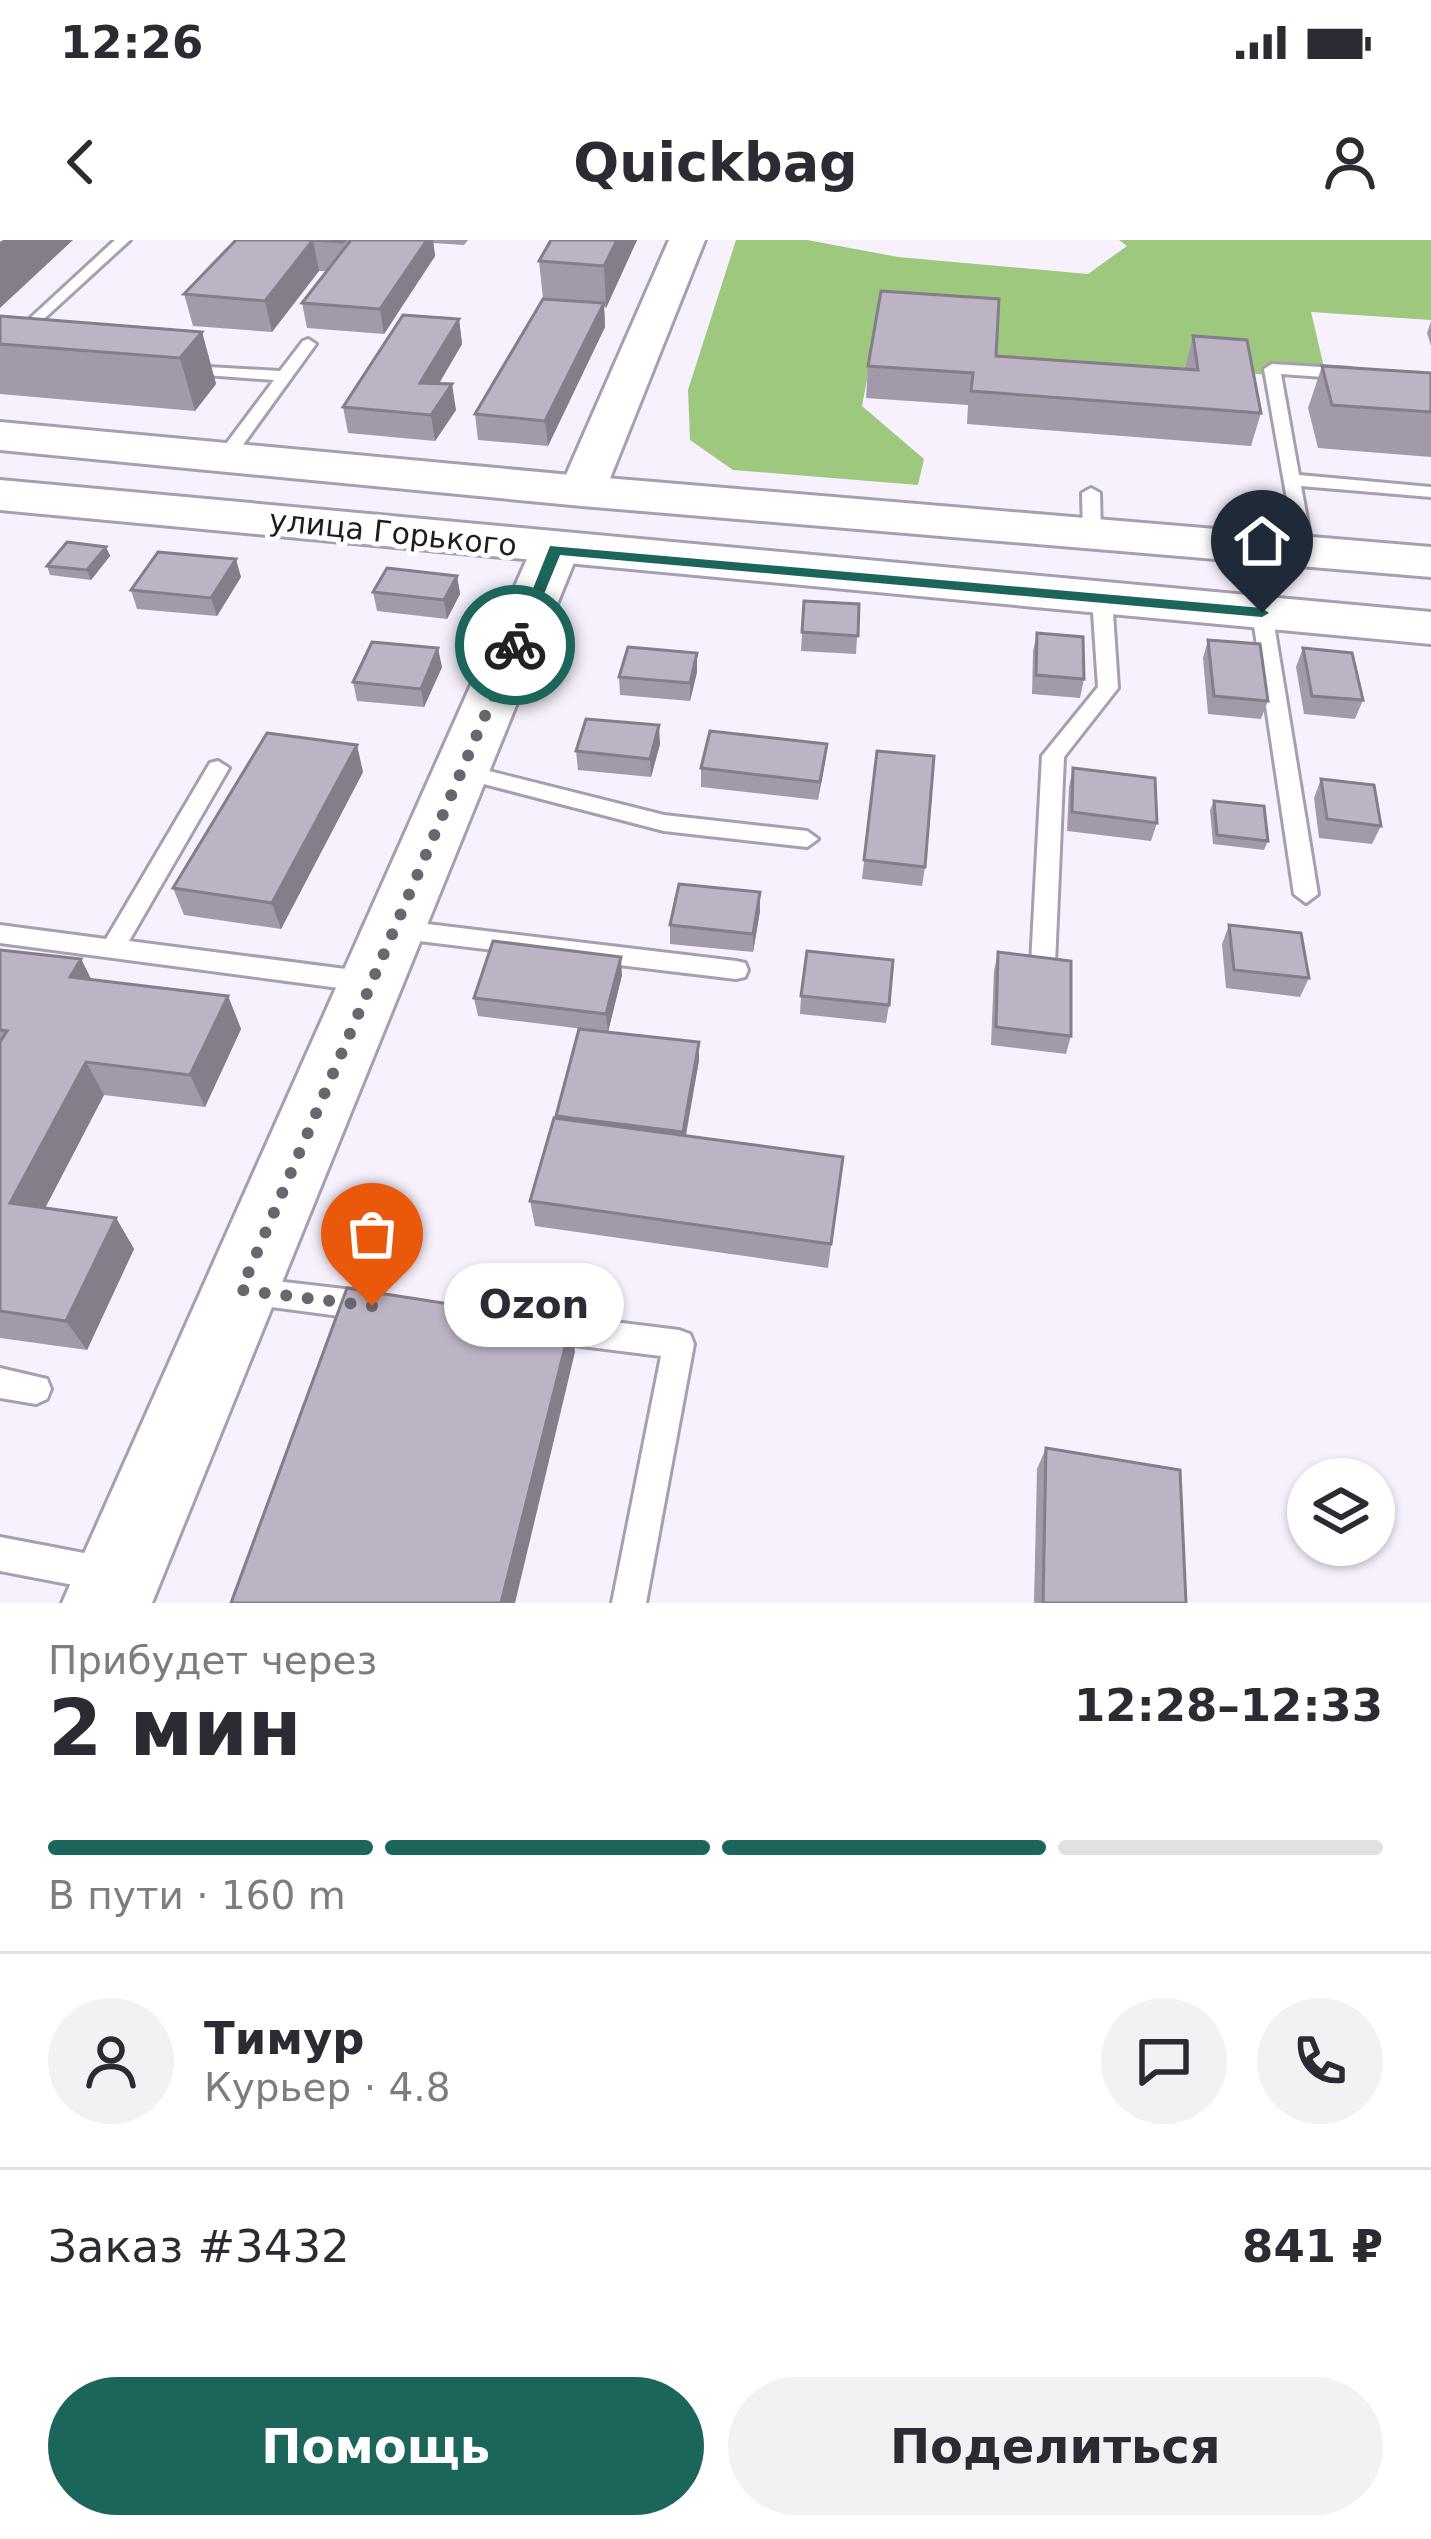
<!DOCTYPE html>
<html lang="ru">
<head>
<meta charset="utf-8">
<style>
	:root { --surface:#fff; --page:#f2f2f3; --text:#2b2b33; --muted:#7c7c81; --line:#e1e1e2; --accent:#1c655b }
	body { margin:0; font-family:"DejaVu Sans",sans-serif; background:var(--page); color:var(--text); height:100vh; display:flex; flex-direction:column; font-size:45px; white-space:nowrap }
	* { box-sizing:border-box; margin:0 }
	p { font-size:39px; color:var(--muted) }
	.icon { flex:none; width:66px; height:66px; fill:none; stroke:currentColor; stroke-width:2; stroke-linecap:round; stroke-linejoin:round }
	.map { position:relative; height:1363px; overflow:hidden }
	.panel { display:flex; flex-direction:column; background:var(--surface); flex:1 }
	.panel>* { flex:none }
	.fabs { position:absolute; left:1287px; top:1218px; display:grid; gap:24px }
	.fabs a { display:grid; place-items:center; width:108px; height:108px; border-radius:50%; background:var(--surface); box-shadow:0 3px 9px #0004; font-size:60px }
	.pin { position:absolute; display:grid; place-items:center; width:102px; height:102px; color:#fff; margin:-123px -51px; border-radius:50% 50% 50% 0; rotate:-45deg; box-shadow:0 0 12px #0007 }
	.pin .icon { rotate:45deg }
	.courier { position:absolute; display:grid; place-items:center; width:120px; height:120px; margin:-60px; border:9px solid #1c655b; border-radius:50%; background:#fff; color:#222; box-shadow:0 3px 15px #0007 }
	.bubble { position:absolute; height:84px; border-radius:42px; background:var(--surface); box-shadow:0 3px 9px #0004; font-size:39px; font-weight:600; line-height:84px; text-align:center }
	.overview em { font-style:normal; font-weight:600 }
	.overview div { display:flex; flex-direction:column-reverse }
	.overview { display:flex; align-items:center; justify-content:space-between; height:204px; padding:0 48px }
	h1 { font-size:78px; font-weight:600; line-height:90px }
	.bar { display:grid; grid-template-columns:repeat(4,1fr); gap:18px 12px; align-content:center; height:144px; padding:0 48px }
	.bar i { height:15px; border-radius:9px; background:var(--line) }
	.bar .active { background:var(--accent) }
	.bar p { grid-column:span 4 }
	.line { display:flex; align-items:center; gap:30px; padding:0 48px; border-top:3px solid var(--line) }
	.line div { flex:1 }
	.round { display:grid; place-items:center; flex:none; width:126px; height:126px; border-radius:63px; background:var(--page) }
	.action { display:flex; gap:24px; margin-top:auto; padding:24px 48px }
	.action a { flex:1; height:138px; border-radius:72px; background:var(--accent); color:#fff; font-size:48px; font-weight:600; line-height:138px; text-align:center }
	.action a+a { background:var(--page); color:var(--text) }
	.status { display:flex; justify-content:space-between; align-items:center; height:84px; padding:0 60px; background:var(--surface); direction:ltr }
	.status svg { height:33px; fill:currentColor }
	header { display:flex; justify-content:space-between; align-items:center; height:156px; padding:0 48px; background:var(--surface); font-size:54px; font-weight:600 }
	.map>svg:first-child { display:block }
</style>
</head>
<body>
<div class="status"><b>12:26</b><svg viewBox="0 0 49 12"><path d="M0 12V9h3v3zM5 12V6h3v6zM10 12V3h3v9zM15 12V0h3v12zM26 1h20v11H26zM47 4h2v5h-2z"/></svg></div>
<header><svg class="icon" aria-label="back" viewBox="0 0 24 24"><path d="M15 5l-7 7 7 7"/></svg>Quickbag<svg class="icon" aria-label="person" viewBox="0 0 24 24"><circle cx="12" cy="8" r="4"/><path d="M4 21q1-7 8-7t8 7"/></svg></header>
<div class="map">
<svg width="1431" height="1363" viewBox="0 0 1431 1363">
	<rect width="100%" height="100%" fill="#f7f1fd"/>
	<!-- forest -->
	<path fill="#9ec87d" d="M736,0H807L898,17L1088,34L1127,6L1119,0H1431V80L1311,72L1327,140L1186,128L991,148L878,83L862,166L924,219L918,245L733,230L690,200L688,150Z"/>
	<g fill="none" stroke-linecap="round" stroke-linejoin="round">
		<defs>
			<path id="service" d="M115,0H130L0,119V106Z
				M308,99L316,104L232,220H220L217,216L274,140L179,133L173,131V125L280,131L303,101Z
				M1272,124L1352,129L1360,134L1352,139L1281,134L1299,235L1431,247V257L1301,246L1313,312L1311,316H1297L1264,129Z
				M1091,248L1100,253L1101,294L1092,299L1083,294L1082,253Z
				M1102,352L1112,358L1118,448L1064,517L1055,724L1052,731H1034L1031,724L1042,516L1098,447L1092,358Z
				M1262,366L1272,372L1318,654L1306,663L1294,654L1252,372Z
				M218,521L229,528L129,701L369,732L378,735L381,742L378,749L369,752L0,703V685L106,699L210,523Z
				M461,524L664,575L807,591L818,599L807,607L664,591L453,536L450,531Z
				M394,680L736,721L745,723L748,730L745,737L736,739L394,698L382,689Z
				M249,1038L370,1052L381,1056L385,1066L381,1076L370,1080L249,1064L239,1061L234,1051L239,1041Z
				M541,1073L679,1090L690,1094L694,1104L646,1363H612L661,1116L541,1101L530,1097L526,1087L530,1077Z
				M0,1128L47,1139L51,1149L47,1159L36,1164L0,1158Z
				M0,1297L110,1318L122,1323L127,1335L122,1347L110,1352L0,1331Z"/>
			<path id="tertiary" d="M669,0H705L605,251L598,261L582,265L566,261L559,251Z
				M555,295L572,300L579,310L152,1363H62L531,310L538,300Z"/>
			<path id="primary" d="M0,182L582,236L1431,307V337L582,266L0,210Z
				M0,240L1431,372V404L0,270Z"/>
		</defs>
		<!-- service casing -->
		<use href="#service" stroke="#a79fb1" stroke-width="6"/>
		<!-- tertiary casing -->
		<use href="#tertiary" stroke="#a79fb1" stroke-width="6"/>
		<!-- primary casing -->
		<use href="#primary" stroke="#a79fb1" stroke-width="6"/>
		<!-- service -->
		<use href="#service" fill="#fff" fill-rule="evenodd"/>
		<!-- tertiary -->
		<use href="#tertiary" fill="#fff" fill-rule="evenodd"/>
		<!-- primary -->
		<use href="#primary" fill="#fff" fill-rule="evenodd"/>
	</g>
	<!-- wall -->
	<path fill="#a29aa9" d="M236,0H468L464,5L433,3L435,16L384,94L307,88L302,63L327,31H319L272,92L193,86L184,54Z
		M551,0H637L606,68L604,67L605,87L548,206L478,200L475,174L543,59L539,21Z
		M0,76L202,92L216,144L195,171L0,154Z
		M459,79L462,104L439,144L456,170L435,201L348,193L343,167Z
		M1431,81V106L1427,93Z
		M1193,96L1261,173L1251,206L967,184L968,165L866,158L868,126L996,116L1185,129Z
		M1322,126L1431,133V217L1318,208L1308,168Z
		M106,307L110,316L91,340L50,335L47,326Z
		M457,336L460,354L447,379L377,371L373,352Z
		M241,337L217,376L137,369L131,350Z
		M804,361L859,364L856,414L801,411Z
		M1037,393L1084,439L1080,458L1032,454L1033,411Z
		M1208,400L1268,461L1261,479L1208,474L1203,418Z
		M1303,408L1363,460L1355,479L1304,474L1296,427Z
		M442,427L424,467L357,461L353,442Z
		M697,432L690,461L620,455L619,437Z
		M660,504L651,537L578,530L576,511Z
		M827,504L818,560L701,547V528Z
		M877,511L925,627L922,646L862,639Z
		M1073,528L1157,583L1151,601L1067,591L1069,547Z
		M363,532L281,689L184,675L173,648Z
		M1321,539L1381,586L1372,604L1319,598L1314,558Z
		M1214,561L1268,601L1264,610L1213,604L1210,570Z
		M760,652V671L753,712L670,704V685Z
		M1229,685L1309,738L1300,757L1226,748L1222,704Z
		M0,710L81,719L91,739L228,756L241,789L205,867L104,855L45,968L116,978L134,1009L87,1110L0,1098Z
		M998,712L1071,796L1066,814L991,805L994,731Z
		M622,735L608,792L478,776L474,758Z
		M801,756L889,765L886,783L800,774Z
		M699,802V820L686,896L843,917L828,1028L535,986L530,961L557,878Z
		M1046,1208L1186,1363H1034L1037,1229Z"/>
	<!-- shaded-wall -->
	<path fill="#847d8a" d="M3,0H73L0,68V2Z
		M313,0L319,31L272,92L265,61Z
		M427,0H433L435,16L384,94L380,69Z
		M617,0H637L606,68L604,26Z
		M604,63L605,87L548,206L545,181Z
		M459,79L462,104L424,168L420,143Z
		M202,92L216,144L195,171L180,118Z
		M452,144L456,170L435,201L431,175Z
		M106,307L110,316L91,340L87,330Z
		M236,319L241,337L217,376L211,358Z
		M457,336L460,354L447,379L444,360Z
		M438,408L442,427L424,467L421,449Z
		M697,413V432L690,461V443Z
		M659,485L660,504L651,537L650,519Z
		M827,504L825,522L818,560L820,542Z
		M357,505L363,532L281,689L272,663Z
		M760,652V671L753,712V694Z
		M621,717L622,735L608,792L606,774Z
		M81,719L98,753L70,737Z
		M228,756L241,789L205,867L190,835Z
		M699,802V820L683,909V892Z
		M86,822L104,855L31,995L10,963Z
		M116,978L134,1009L87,1110L66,1081Z
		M571,1083L575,1112L515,1363H501Z"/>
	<!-- building -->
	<path fill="#bcb3c5" stroke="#847d8a" stroke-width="3" d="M236,0H345L343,2L313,0L265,61L184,54Z
		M351,0H427L380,69L302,63Z
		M551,0H617L604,26L539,21Z
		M881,51L999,59L996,116L1198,130L1193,96L1247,100L1261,173L971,151L973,133L868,126Z
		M543,59L604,63L545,181L475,174Z
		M403,75L459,79L420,143L452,144L431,175L343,167Z
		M0,76L202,92L180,118L0,104Z
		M1322,126L1431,133V172L1332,165Z
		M67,302L106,307L87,330L47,326Z
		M158,312L236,319L211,358L131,350Z
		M387,328L457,336L444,360L373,352Z
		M804,361L859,364L858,396L802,392Z
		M1037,393L1083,397L1084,439L1036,435Z
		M1208,400L1260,404L1268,461L1214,456Z
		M372,402L438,408L421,449L353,442Z
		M628,407L697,413L690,443L619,437Z
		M1303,408L1352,413L1363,460L1312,456Z
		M586,479L659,485L650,519L576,511Z
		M710,491L827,504L820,542L701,528Z
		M267,493L357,505L272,663L173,648Z
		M877,511L934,516L925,627L864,620Z
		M1073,528L1155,538L1157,583L1072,572Z
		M1321,539L1374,545L1381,586L1327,579Z
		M1214,561L1264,566L1268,601L1217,595Z
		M679,644L760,652L753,694L670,685Z
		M1229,685L1301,693L1309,738L1234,730Z
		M493,701L621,717L606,774L474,758Z
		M0,710L81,719L70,737L228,756L190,835L86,822L10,963L116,978L66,1081L0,1071V802L7,791L0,790Z
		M807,711L893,720L889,765L801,756Z
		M998,712L1071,721V796L996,787Z
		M579,789L699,802L683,892L556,876Z
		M554,878L843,917L831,1004L530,961Z
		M347,1048L571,1083L501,1363H231Z
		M1046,1208L1180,1230L1186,1363H1043Z"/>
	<!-- route -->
	<path fill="#1c655b" d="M550,306L1262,368L1269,373L1262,377L560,315L523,405L509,409Z"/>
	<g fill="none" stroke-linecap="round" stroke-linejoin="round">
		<!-- done -->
		<path stroke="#6a666f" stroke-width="12" stroke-dasharray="0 21.6" d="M372,1066L241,1050L515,405"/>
	</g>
	<g text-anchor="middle" stroke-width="10" stroke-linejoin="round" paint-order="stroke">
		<!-- far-street labels -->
		<g font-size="30" fill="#1e1b22" stroke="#fff">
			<text transform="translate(393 293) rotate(6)" y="10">улица Горького</text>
		</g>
	</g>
</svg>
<div class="fabs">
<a><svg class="icon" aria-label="layers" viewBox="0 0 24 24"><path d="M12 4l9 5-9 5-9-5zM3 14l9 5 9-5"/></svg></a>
</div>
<div class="pin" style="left:372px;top:1066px;background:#ea580c"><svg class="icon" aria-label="bag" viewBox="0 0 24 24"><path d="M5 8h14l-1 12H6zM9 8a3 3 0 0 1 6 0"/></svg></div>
<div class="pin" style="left:1262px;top:373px;background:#1f2937"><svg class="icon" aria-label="home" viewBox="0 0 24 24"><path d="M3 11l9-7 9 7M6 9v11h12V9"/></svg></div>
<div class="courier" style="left:515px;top:405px"><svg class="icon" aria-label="bike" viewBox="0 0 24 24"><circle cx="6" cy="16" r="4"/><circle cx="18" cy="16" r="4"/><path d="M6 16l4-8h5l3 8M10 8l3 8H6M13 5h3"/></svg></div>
<div class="bubble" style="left:444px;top:1023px;width:180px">Ozon</div>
</div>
<section class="panel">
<div class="overview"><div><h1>2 мин</h1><p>Прибудет через</p></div><em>12:28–12:33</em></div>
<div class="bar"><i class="active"></i><i class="active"></i><i class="active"></i><i></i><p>В пути · 160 m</p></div>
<div class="line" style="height:216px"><a class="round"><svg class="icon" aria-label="person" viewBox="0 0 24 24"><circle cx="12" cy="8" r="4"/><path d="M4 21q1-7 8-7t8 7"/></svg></a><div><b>Тимур</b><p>Курьер · 4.8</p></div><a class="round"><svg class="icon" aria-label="chat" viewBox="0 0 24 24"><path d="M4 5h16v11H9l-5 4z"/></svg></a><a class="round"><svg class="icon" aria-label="phone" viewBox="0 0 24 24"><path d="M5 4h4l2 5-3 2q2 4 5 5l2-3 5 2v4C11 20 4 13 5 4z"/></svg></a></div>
<div class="line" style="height:156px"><div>Заказ #3432</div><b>841 ₽</b></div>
<div class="action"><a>Помощь</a><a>Поделиться</a></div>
</section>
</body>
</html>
